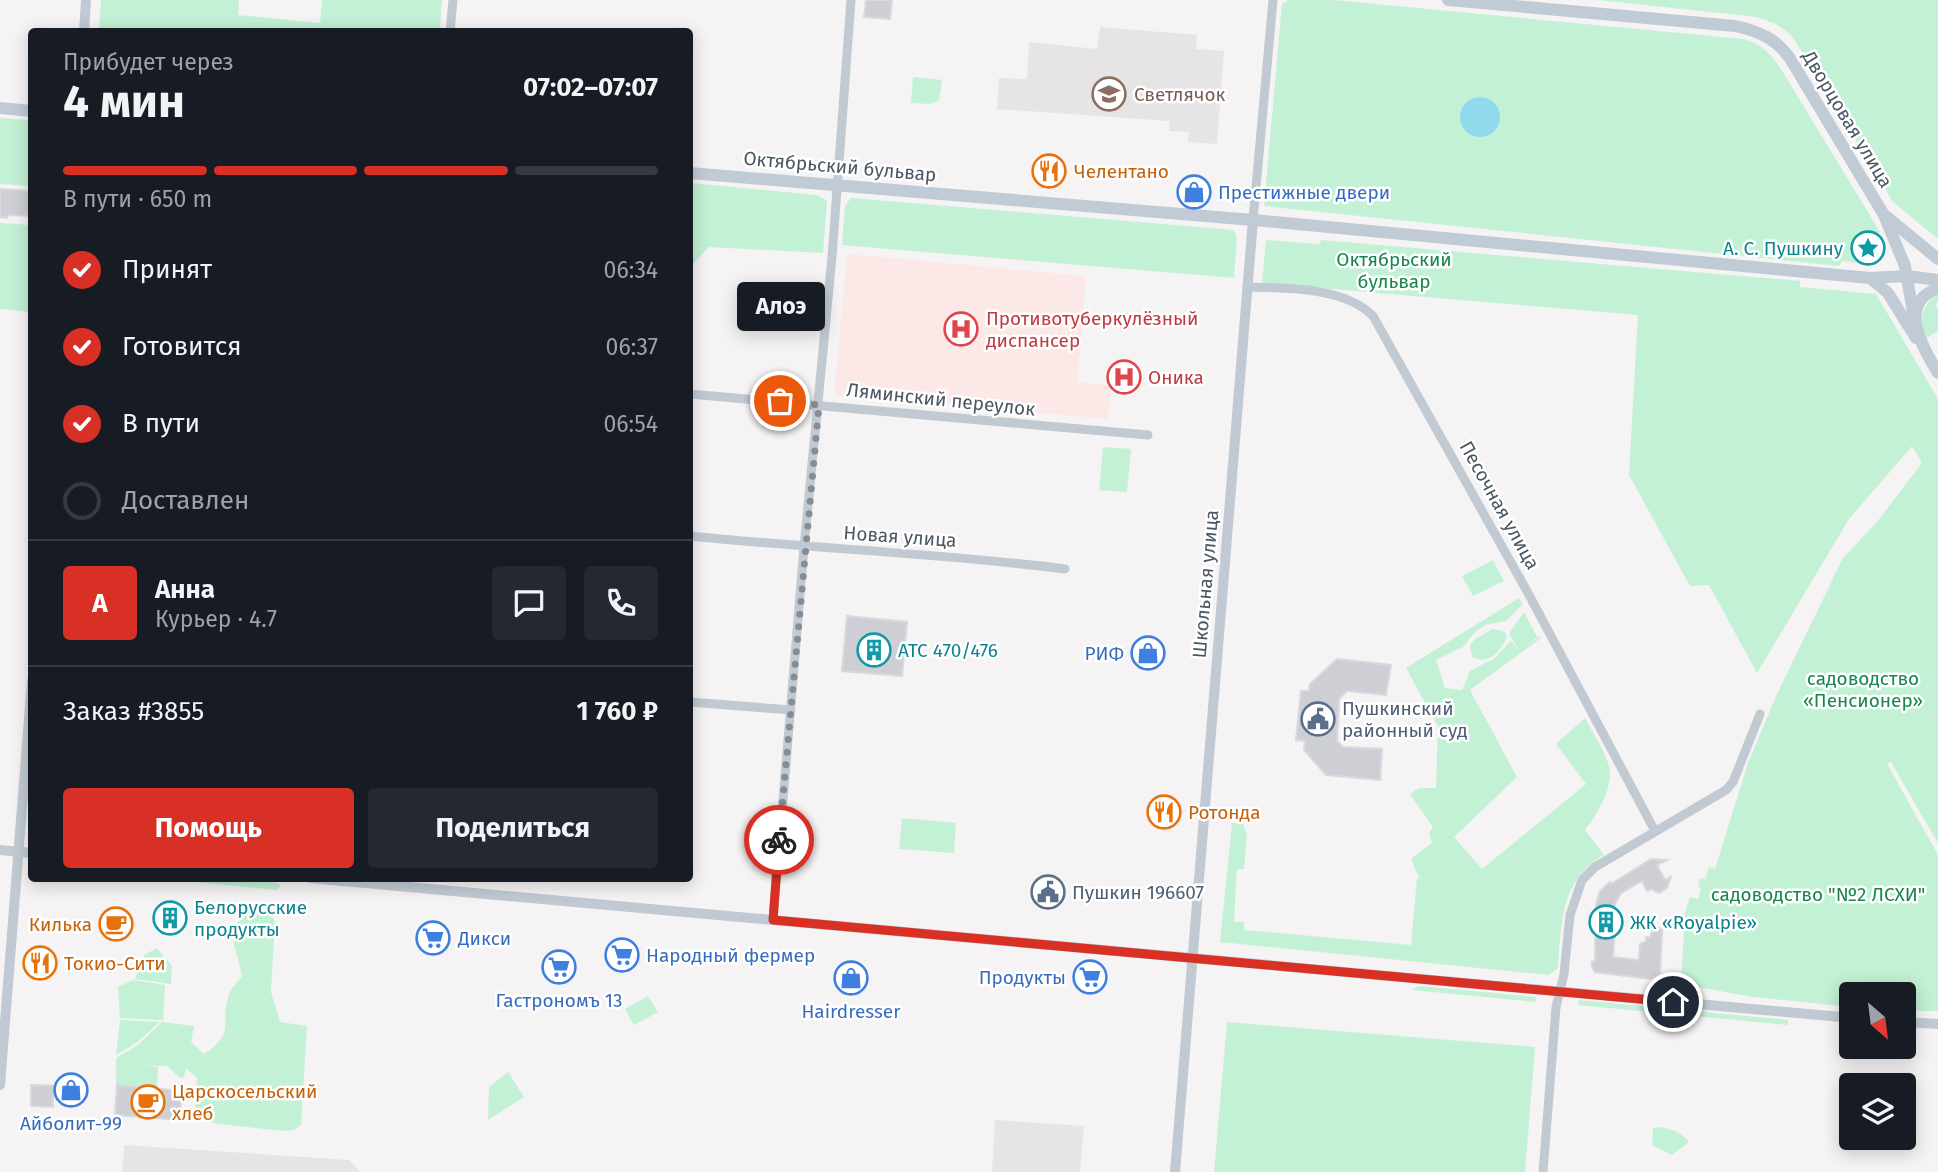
<!DOCTYPE html>
<html lang="ru">
<head>
<meta charset="utf-8">
<style>
	:root { --surface:#171b24; --page:#242831; --text:#f1f3f6; --muted:#9ea1a6; --line:#363941; --accent:#d93025 }
	body { margin:0; font-family:"Fira Sans",sans-serif; background:var(--page); color:var(--text); height:100vh; display:flex; flex-direction:column; font-size:26px; white-space:nowrap }
	* { box-sizing:border-box; margin:0 }
	p { font-size:23px; color:var(--muted) }
	.icon { flex:none; width:38px; height:38px; fill:none; stroke:currentColor; stroke-width:2; stroke-linecap:round; stroke-linejoin:round }
	.map { position:relative; flex:1; overflow:hidden }
	.details { position:absolute; left:28px; top:28px; width:665px; height:854px; display:flex; flex-direction:column; background:var(--surface); border-radius:7px; box-shadow:0 4px 18px #0003 }
	.details>* { flex:none }
	.needle { width:46px; rotate:152deg }
	.controls { position:absolute; left:1839px; top:982px; display:grid; gap:14px }
	.controls a { display:grid; place-items:center; width:77px; height:77px; border-radius:7px; background:var(--surface); box-shadow:0 4px 18px #0003; font-size:35px }
	.pin { position:absolute; display:grid; place-items:center; width:60px; height:60px; color:#fff; margin:-30px; border:4px solid #fff; border-radius:50%; box-shadow:0 2px 7px #0007 }
	.courier { position:absolute; display:grid; place-items:center; width:70px; height:70px; margin:-35px; border:5px solid #d93025; border-radius:50%; background:#fff; color:#222; box-shadow:0 2px 9px #0007 }
	.bubble { position:absolute; height:49px; border-radius:7px; background:var(--surface); box-shadow:0 4px 18px #0003; font-size:23px; font-weight:700; line-height:49px; text-align:center }
	.summary em { font-style:normal; font-weight:700 }
	.summary div { display:flex; flex-direction:column-reverse }
	.summary { display:flex; align-items:center; justify-content:space-between; height:119px; padding:0 35px }
	h1 { font-size:46px; font-weight:700; line-height:52px }
	.bar { display:grid; grid-template-columns:repeat(4,1fr); gap:10px 7px; align-content:center; height:84px; padding:0 35px }
	.bar i { height:9px; border-radius:5px; background:var(--line) }
	.bar .current { background:var(--accent) }
	.bar p { grid-column:span 4 }
	.line { display:flex; align-items:center; gap:18px; padding:0 35px; border-top:2px solid var(--line) }
	.line div { flex:1 }
	.round { display:grid; place-items:center; flex:none; width:74px; height:74px; border-radius:7px; background:var(--page) }
	ol { padding:0 35px; list-style:none }
	li { display:flex; align-items:center; gap:21px; height:77px }
	li p { margin-inline-start:auto }
	li .icon { padding:7px; border-radius:50%; background:var(--accent); color:#fff; stroke-width:4 }
	li:last-child { color:var(--muted) }
	li i { width:38px; height:38px; border:4px solid var(--line); border-radius:50% }
	.primary-button { display:flex; gap:14px; margin-top:auto; padding:14px 35px }
	.primary-button a { flex:1; height:80px; border-radius:7px; background:var(--accent); color:#fff; font-size:28px; font-weight:700; line-height:80px; text-align:center }
	.primary-button a+a { background:var(--page); color:var(--text) }
	.map>svg:first-child { display:block }
</style>
</head>
<body>
<div class="map">
<svg width="1938" height="1172" viewBox="0 0 1938 1172">
	<rect width="100%" height="100%" fill="#f5f3f3"/>
	<!-- education -->
	<path fill="#e6e4e5" d="M1100,27L1197,35L1196,49L1224,51L1217,144L1188,142L1189,132L1169,131V121L997,109L999,78L1027,79L1029,42L1097,49Z
		M995,1120L1084,1126L1080,1172H992Z
		M124,1145L349,1160L360,1172H122Z"/>
	<!-- medical -->
	<path fill="#fce8e6" d="M847,254L1086,276L1077,382L1111,386L1108,419L834,395Z"/>
	<!-- green -->
	<path fill="#c3f1d5" d="M101,0H239L238,15L320,23L322,0H442L440,31H99Z
		M1288,0H1333L1743,39C1763,45 1770,53 1781,69L1880,232L1865,264L1842,261L1839,266L1264,206L1282,4Z
		M1598,0H1938V239L1893,202L1803,53L1790,34L1776,24L1757,17Z
		M913,77L942,80L939,100L931,104L911,103Z
		M0,118L31,120V186L0,184Z
		M690,183L817,195L827,201L823,253L709,247L690,267Z
		M851,198L1233,230L1237,237L1234,278L842,245L845,206Z
		M0,223L31,225V312L0,309Z
		M1266,240L1320,244L1321,240L1800,281V287L1876,294L1938,399V843L1891,762L1887,764L1938,855V1011H1904V994H1852L1851,1007L1753,997L1681,984L1685,912L1690,897L1698,899L1701,888L1698,887L1700,878L1705,879L1709,867L1715,869L1748,763L1777,694L1843,558L1877,522L1922,463L1912,446L1849,519L1757,673L1709,585L1690,586L1629,475L1638,315L1262,283Z
		M1938,294V302L1935,304L1938,310V331L1926,338C1918,321 1922,304 1938,294Z
		M1103,447L1131,449L1127,492L1099,490Z
		M1493,560L1504,581L1473,596L1462,576Z
		M1519,598L1523,604L1506,621L1485,625L1473,634L1463,647L1436,660L1445,688L1462,690L1470,671L1495,658L1511,641L1520,651L1510,636V632L1524,612L1537,637L1527,646L1540,636L1541,638L1470,690L1517,777L1454,837L1482,869L1586,784L1556,744L1585,718C1592,732 1603,747 1608,763C1616,783 1598,814 1585,830L1604,855C1559,882 1562,922 1558,968L1549,975L1220,942L1232,823L1243,824L1247,835L1244,869H1237L1234,922H1244V930L1411,945L1417,878L1420,880L1411,859L1432,843L1429,833L1433,827L1410,794L1419,788H1436L1438,726L1406,668Z
		M1493,629L1505,632L1507,637C1501,651 1488,666 1472,657L1470,645L1475,639Z
		M902,818L956,823L954,853L899,849Z
		M165,879L233,878L278,883L280,886L277,890Z
		M255,912L271,915L275,921L271,992L280,1022L307,1026L301,1125L294,1130L283,1131L212,1123L195,1111L197,1078L186,1068L184,1078L179,1077L167,1066L142,1065L158,1067L157,1088L116,1085V1058L138,1045L162,1022L194,1026L191,1042L204,1054C237,1033 219,1023 229,995C231,988 237,982 242,977C239,950 218,925 255,912Z
		M157,948L172,966L171,984L135,979L144,955Z
		M133,980L165,985L163,1020L120,1018L118,987Z
		M1419,986L1536,997L1535,1002L1412,990Z
		M648,996L658,1012L634,1025L625,1009Z
		M1579,1000L1788,1020V1025L1578,1005Z
		M120,1020L160,1022L136,1043L116,1055Z
		M1227,1022L1535,1047L1525,1172H1214Z
		M508,1072L524,1097L488,1120L489,1087Z
		M1659,1127C1672,1129 1680,1131 1689,1142L1672,1155L1652,1145L1653,1128Z"/>
	<!-- water -->
	<path fill="#90daee" d="M1460 117a20 20 0 1 1 40 0a20 20 0 1 1-40 0Z"/>
	<!-- building -->
	<path fill="#cdcfd5" stroke="#d7d9de" stroke-width="2" d="M866,0H892L890,19L864,17Z
		M0,189L32,191V216L8,215L7,218L0,217Z
		M847,616L907,622L902,676L842,671Z
		M1337,659L1391,665L1386,695L1347,691L1339,699L1337,741L1343,747L1382,749L1380,780L1326,775L1304,750L1305,741L1296,740L1301,691H1309L1310,684Z
		M1651,859L1667,860L1657,865L1665,880L1671,877L1667,888L1659,893L1651,889L1647,891L1642,881L1621,893L1615,904L1613,917H1616L1613,957L1639,960L1640,944L1646,941V937L1650,938L1653,928L1658,927L1662,930V936L1660,973L1650,979L1595,972L1592,967V962L1595,961L1596,905L1600,891L1610,882L1611,884Z
		M170,903L179,905L176,926L161,924L163,912L169,908Z
		M64,1083L78,1084L77,1096L53,1094V1107L31,1106V1085L64,1086Z
		M173,1084H182L180,1120L115,1115L117,1085L172,1090Z"/>
	<g fill="none" stroke-linecap="round" stroke-linejoin="round">
		<!-- minor -->
		<path stroke="#c1cad2" stroke-width="9" d="M450,32L453,0
			M1253,220L1273,0
			M1247,287C1286,288 1345,287 1373,316L1528,593L1655,831
			M690,394L1148,435
			M690,536C815,549 941,553 1065,569
			M690,702L791,710
			M773,920L804,547L832,257L851,0
			M1543,1172L1556,1007L1564,974L1570,915L1582,880L1595,867L1726,790L1733,782L1760,714"/>
		<!-- tertiary -->
		<path stroke="#c1cad2" stroke-width="10" d="M84,32L86,0
			M0,850L32,853
			M310,878L1852,1018
			M1904,1022L1938,1024
			M0,1085L32,681
			M1175,1172L1253,220"/>
		<!-- secondary -->
		<path stroke="#c1cbd6" stroke-width="12" d="M1448,0L1735,26C1759,31 1777,39 1791,60L1884,215L1905,266L1915,324
			M0,108L32,111
			M690,173L1253,220L1870,278L1907,276L1938,280
			M1887,217L1938,259
			M1870,278L1888,293L1916,338
			M1938,288C1896,304 1923,348 1938,373"/>
	</g>
	<g fill="none" stroke-linecap="round" stroke-linejoin="round">
		<!-- done -->
		<path stroke="#868d94" stroke-width="7" stroke-dasharray="0 12.6" d="M779,840L819,405L780,401"/>
		<!-- route -->
		<path stroke="#d93025" stroke-width="9" d="M779,840L773,920L1673,1002"/>
	</g>
	<!-- icons -->
	<defs>
		<symbol id="school-ring" viewBox="-11 -11 22 22"><circle r="9.5" fill="#fff" stroke="#8d6e63" stroke-width="1.5"/><path d="M0-5L7-2L0 1L-7-2ZM-4 1L0 2.5L4 1V4Q0 6-4 4Z" fill="#8d6e63"/></symbol>
		<symbol id="restaurant-ring" viewBox="-11 -11 22 22"><circle r="9.5" fill="#fff" stroke="#e8710a" stroke-width="1.5"/><path d="M-5-6h1v4h1v-4h1v4h1v-4h1v5L-1.5 .5V6h-2V.5L-5-1ZM5-6V6H3V1.5H1.5Q1.5-4 5-6Z" fill="#e8710a"/></symbol>
		<symbol id="shop-ring" viewBox="-11 -11 22 22"><circle r="9.5" fill="#fff" stroke="#3f7fe0" stroke-width="1.5"/><path d="M-5-2.5h2.3a2.7 3.5 0 0 1 5.4 0H5L5.5 6h-11ZM-1.5-2.5h3a1.5 2.3 0 0 0-3 0Z" fill="#3f7fe0"/></symbol>
		<symbol id="sight-ring" viewBox="-11 -11 22 22"><circle r="9.5" fill="#fff" stroke="#0f9aa8" stroke-width="1.5"/><path d="M0-6L1.8-2.2L6-1.7L2.9 1.2L3.7 5.4L0 3.3L-3.7 5.4L-2.9 1.2L-6-1.7L-1.8-2.2Z" fill="#0f9aa8"/></symbol>
		<symbol id="hospital-ring" viewBox="-11 -11 22 22"><circle r="9.5" fill="#fff" stroke="#e0444e" stroke-width="1.5"/><path d="M-5-5h3v3.5h4V-5h3V5h-3V1.5h-4V5h-3Z" fill="#e0444e"/></symbol>
		<symbol id="building-ring" viewBox="-11 -11 22 22"><circle r="9.5" fill="#fff" stroke="#0f9aa8" stroke-width="1.5"/><path d="M-4-6H4V6H1V3H-1V6H-4ZM-2.5-4.3h1.7v1.8h-1.7ZM.8-4.3h1.7v1.8H.8ZM-2.5-1h1.7V.8h-1.7ZM.8-1h1.7V.8H.8Z" fill="#0f9aa8"/></symbol>
		<symbol id="civic-ring" viewBox="-11 -11 22 22"><circle r="9.5" fill="#fff" stroke="#5c6f8a" stroke-width="1.5"/><path d="M-.6-6.5H3V-4.5H.6V-3L4-1V1h2V6H-6V1h2V-1L-.6-3ZM-1.2 2.5V6h2.4V2.5Z" fill="#5c6f8a"/></symbol>
		<symbol id="cafe-ring" viewBox="-11 -11 22 22"><circle r="9.5" fill="#fff" stroke="#e8710a" stroke-width="1.5"/><path d="M-5.5-4.5H6V0H3Q3 3.5 0 3.5H-2.5Q-5.5 3.5-5.5 0ZM3-3.2v2h1.7v-2ZM-6 4.5H4V6H-6Z" fill="#e8710a"/></symbol>
		<symbol id="supermarket-ring" viewBox="-11 -11 22 22"><circle r="9.5" fill="#fff" stroke="#3f7fe0" stroke-width="1.5"/><path d="M-6-5.5h2.5l.6 2H6L4.5 2H-2.5L-4.4-4H-6ZM-1.5 3.2a1.3 1.3 0 1 0 .1 0ZM3 3.2a1.3 1.3 0 1 0 .1 0Z" fill="#3f7fe0"/></symbol>
	</defs>
	<g fill-rule="evenodd">
		<use href="#school-ring" x="1090" y="75" width="38" height="38"/>
		<use href="#restaurant-ring" x="1030" y="152" width="38" height="38"/>
		<use href="#shop-ring" x="1175" y="173" width="38" height="38"/>
		<use href="#sight-ring" x="1849" y="229" width="38" height="38"/>
		<use href="#hospital-ring" x="942" y="310" width="38" height="38"/>
		<use href="#hospital-ring" x="1105" y="358" width="38" height="38"/>
		<use href="#building-ring" x="855" y="631" width="38" height="38"/>
		<use href="#shop-ring" x="1129" y="634" width="38" height="38"/>
		<use href="#civic-ring" x="1299" y="700" width="38" height="38"/>
		<use href="#restaurant-ring" x="1145" y="793" width="38" height="38"/>
		<use href="#civic-ring" x="1029" y="873" width="38" height="38"/>
		<use href="#building-ring" x="151" y="899" width="38" height="38"/>
		<use href="#building-ring" x="1587" y="903" width="38" height="38"/>
		<use href="#cafe-ring" x="97" y="905" width="38" height="38"/>
		<use href="#supermarket-ring" x="414" y="919" width="38" height="38"/>
		<use href="#supermarket-ring" x="603" y="936" width="38" height="38"/>
		<use href="#restaurant-ring" x="21" y="944" width="38" height="38"/>
		<use href="#supermarket-ring" x="540" y="948" width="38" height="38"/>
		<use href="#supermarket-ring" x="1071" y="958" width="38" height="38"/>
		<use href="#shop-ring" x="832" y="959" width="38" height="38"/>
		<use href="#shop-ring" x="52" y="1071" width="38" height="38"/>
		<use href="#cafe-ring" x="129" y="1083" width="38" height="38"/>
	</g>
	<g text-anchor="middle" stroke-width="5" stroke-linejoin="round" paint-order="stroke">
		<!-- education labels -->
		<g font-size="19" fill="#785e54" stroke="#fff" text-anchor="start">
			<text x="1134" y="101">Светлячок</text>
		</g>
		<!-- street labels -->
		<g font-size="19" fill="#4a5661" stroke="#fff">
			<text transform="translate(1848 119) rotate(59)" y="7">Дворцовая улица</text>
			<text transform="translate(840 166) rotate(5)" y="7">Октябрьский бульвар</text>
			<text transform="translate(941 399) rotate(6)" y="7">Ляминский переулок</text>
			<text transform="translate(1500 505) rotate(61)" y="7">Песочная улица</text>
			<text transform="translate(900 536) rotate(4)" y="7">Новая улица</text>
			<text transform="translate(1205 584) rotate(-85)" y="7">Школьная улица</text>
		</g>
		<!-- food labels -->
		<g font-size="19" fill="#c56008" stroke="#fff" text-anchor="start">
			<text x="1074" y="178">Челентано</text>
			<text x="1188" y="819">Ротонда</text>
			<text x="92" y="931" text-anchor="end">Килька</text>
			<text x="64" y="970">Токио-Сити</text>
			<text x="172" y="1098">Царскосельский<tspan x="172" dy="22">хлеб</tspan></text>
		</g>
		<!-- shop labels -->
		<g font-size="19" fill="#366cbe" stroke="#fff" text-anchor="start">
			<text x="1218" y="199">Престижные двери</text>
			<text x="1124" y="660" text-anchor="end">РИФ</text>
			<text x="458" y="945">Дикси</text>
			<text x="646" y="962">Народный фермер</text>
			<text x="1066" y="984" text-anchor="end">Продукты</text>
			<text x="559" y="1007" text-anchor="middle">Гастрономъ 13</text>
			<text x="851" y="1018" text-anchor="middle">Hairdresser</text>
			<text x="71" y="1130" text-anchor="middle">Айболит-99</text>
		</g>
		<!-- culture labels -->
		<g font-size="19" fill="#0d838f" stroke="#fff" text-anchor="start">
			<text x="1843" y="255" text-anchor="end">А. С. Пушкину</text>
			<text x="898" y="657">АТС 470/476</text>
			<text x="194" y="914">Белорусские<tspan x="194" dy="22">продукты</tspan></text>
			<text x="1630" y="929">ЖК «Royalpie»</text>
		</g>
		<!-- park labels -->
		<g font-size="19" fill="#17864f" stroke="#fff">
			<text x="1394" y="266">Октябрьский<tspan x="1394" dy="22">бульвар</tspan></text>
			<text x="1863" y="685">садоводство<tspan x="1863" dy="22">«Пенсионер»</tspan></text>
			<text x="1818" y="901">садоводство "№2 ЛСХИ"</text>
		</g>
		<!-- health labels -->
		<g font-size="19" fill="#be3a42" stroke="#fff" text-anchor="start">
			<text x="986" y="325">Противотуберкулёзный<tspan x="986" dy="22">диспансер</tspan></text>
			<text x="1148" y="384">Оника</text>
		</g>
		<!-- service labels -->
		<g font-size="19" fill="#4e5e75" stroke="#fff" text-anchor="start">
			<text x="1342" y="715">Пушкинский<tspan x="1342" dy="22">районный суд</tspan></text>
			<text x="1072" y="899">Пушкин 196607</text>
		</g>
	</g>
</svg>
<div class="controls">
<a><svg class="needle" viewBox="-14 -14 28 28"><path d="M0-13l5 13h-10z" fill="#e53935"/><path d="M0 13l5-13h-10z" fill="#9ea1a6"/></svg></a>
<a><svg class="icon" aria-label="layers" viewBox="0 0 24 24"><path d="M12 4l9 5-9 5-9-5zM3 14l9 5 9-5"/></svg></a>
</div>
<div class="pin" style="left:780px;top:401px;background:#ea580c"><svg class="icon" aria-label="bag" viewBox="0 0 24 24"><path d="M5 8h14l-1 12H6zM9 8a3 3 0 0 1 6 0"/></svg></div>
<div class="pin" style="left:1673px;top:1002px;background:#1f2937"><svg class="icon" aria-label="home" viewBox="0 0 24 24"><path d="M3 11l9-7 9 7M6 9v11h12V9"/></svg></div>
<div class="courier" style="left:779px;top:840px"><svg class="icon" aria-label="bike" viewBox="0 0 24 24"><circle cx="6" cy="16" r="4"/><circle cx="18" cy="16" r="4"/><path d="M6 16l4-8h5l3 8M10 8l3 8H6M13 5h3"/></svg></div>
<div class="bubble" style="left:737px;top:282px;width:88px">Алоэ</div>
<section class="details">
<div class="summary"><div><h1>4 мин</h1><p>Прибудет через</p></div><em>07:02–07:07</em></div>
<div class="bar"><i class="current"></i><i class="current"></i><i class="current"></i><i></i><p>В пути · 650 m</p></div>
<ol>
<li><svg class="icon" aria-label="check" viewBox="0 0 24 24"><path d="M5 12l5 5 9-10"/></svg>Принят<p>06:34</p></li>
<li><svg class="icon" aria-label="check" viewBox="0 0 24 24"><path d="M5 12l5 5 9-10"/></svg>Готовится<p>06:37</p></li>
<li><svg class="icon" aria-label="check" viewBox="0 0 24 24"><path d="M5 12l5 5 9-10"/></svg>В пути<p>06:54</p></li>
<li><i></i>Доставлен</li>
</ol>
<div class="line" style="height:126px"><b class="round" style="background:var(--accent);color:#fff">А</b><div><b>Анна</b><p>Курьер · 4.7</p></div><a class="round"><svg class="icon" aria-label="chat" viewBox="0 0 24 24"><path d="M4 5h16v11H9l-5 4z"/></svg></a><a class="round"><svg class="icon" aria-label="phone" viewBox="0 0 24 24"><path d="M5 4h4l2 5-3 2q2 4 5 5l2-3 5 2v4C11 20 4 13 5 4z"/></svg></a></div>
<div class="line" style="height:91px"><div>Заказ #3855</div><b>1 760 ₽</b></div>
<div class="primary-button"><a>Помощь</a><a>Поделиться</a></div>
</section>
</div>
</body>
</html>
